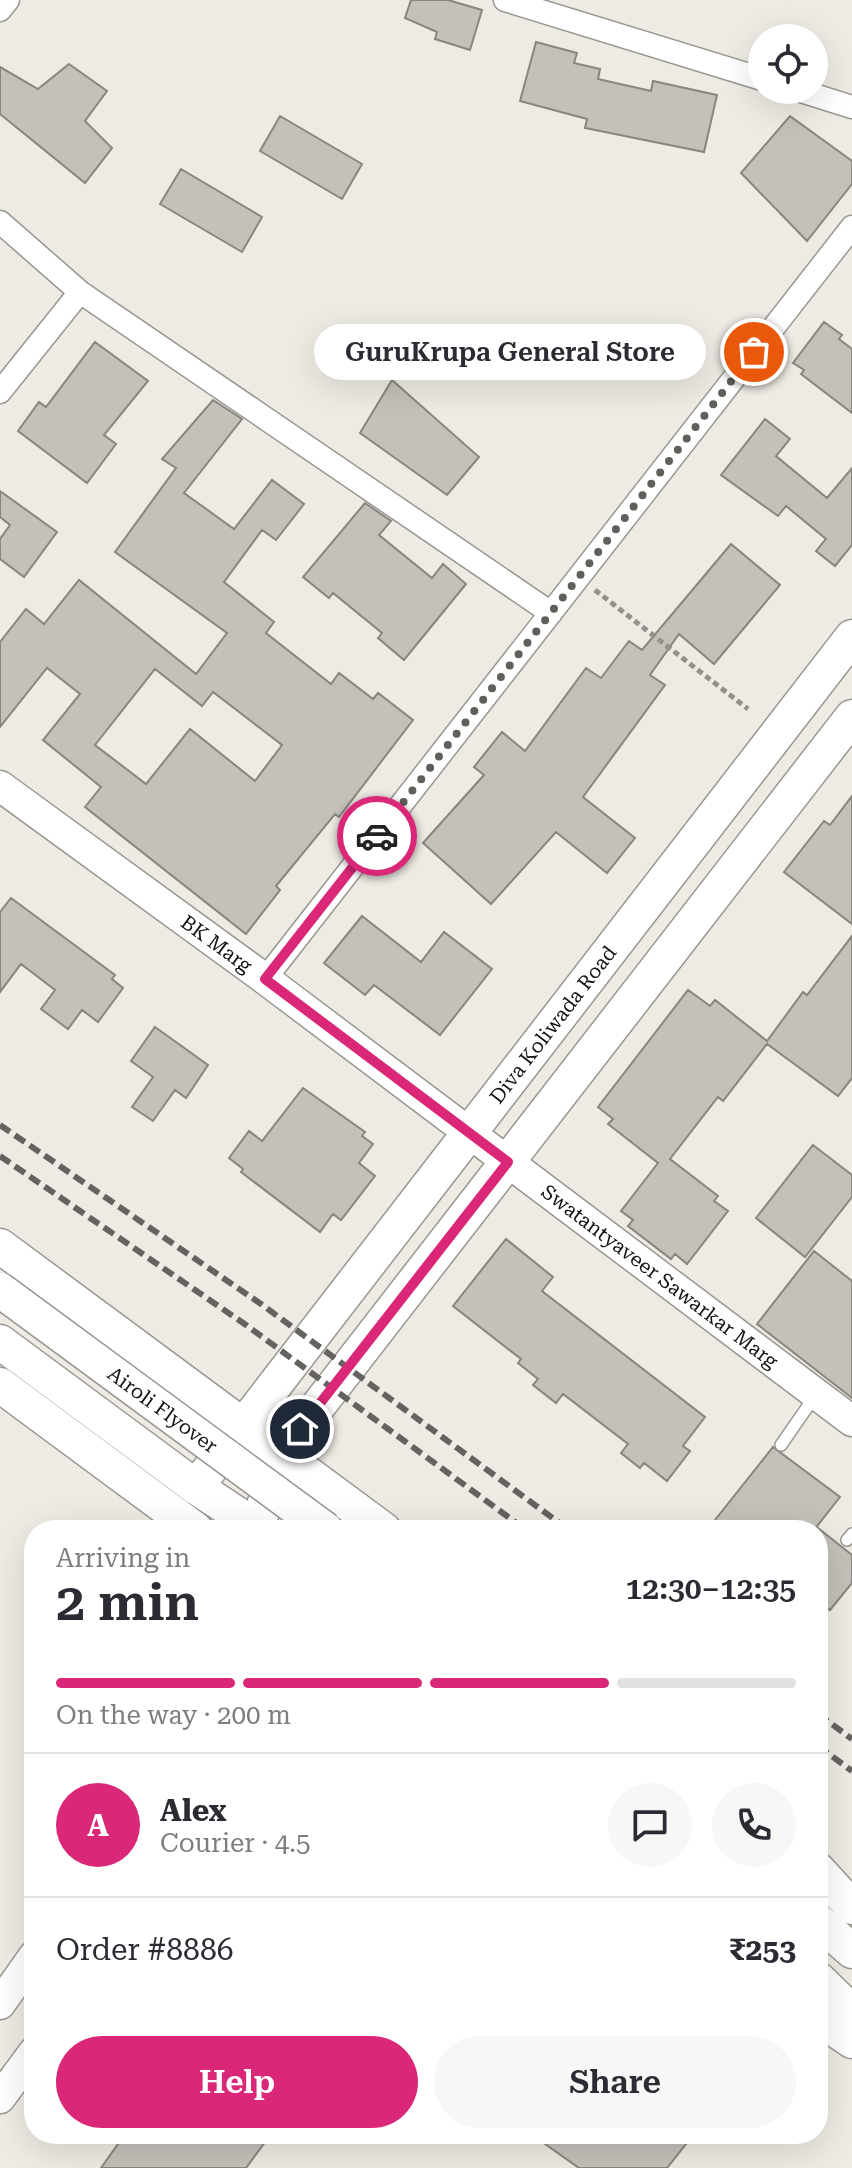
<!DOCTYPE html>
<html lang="en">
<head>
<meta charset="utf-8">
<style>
	:root { --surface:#fff; --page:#f7f7f7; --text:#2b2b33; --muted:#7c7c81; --line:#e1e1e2; --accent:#db2777 }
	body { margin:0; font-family:"Roboto Serif",serif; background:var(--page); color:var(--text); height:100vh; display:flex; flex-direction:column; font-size:30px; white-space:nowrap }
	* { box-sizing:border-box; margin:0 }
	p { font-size:26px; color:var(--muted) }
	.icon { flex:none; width:44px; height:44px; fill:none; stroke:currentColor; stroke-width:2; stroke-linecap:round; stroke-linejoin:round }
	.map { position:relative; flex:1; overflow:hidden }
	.sheet { position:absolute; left:24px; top:1520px; width:804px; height:624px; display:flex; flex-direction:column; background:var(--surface); border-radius:32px; box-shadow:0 8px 32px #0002 }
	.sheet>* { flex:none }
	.controls { position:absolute; left:748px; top:24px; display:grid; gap:16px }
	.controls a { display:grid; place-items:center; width:80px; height:80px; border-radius:50%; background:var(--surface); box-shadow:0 8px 32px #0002; font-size:40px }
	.pin { position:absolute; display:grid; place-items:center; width:68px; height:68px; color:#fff; margin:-34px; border:4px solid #fff; border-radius:50%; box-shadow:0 2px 8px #0007 }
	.courier { position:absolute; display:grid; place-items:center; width:80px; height:80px; margin:-40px; border:6px solid #db2777; border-radius:50%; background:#fff; color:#222; box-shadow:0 2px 10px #0007 }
	.bubble { position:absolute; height:56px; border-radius:28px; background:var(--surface); box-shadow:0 8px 32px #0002; font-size:26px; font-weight:600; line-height:56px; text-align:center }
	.headline em { font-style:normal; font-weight:600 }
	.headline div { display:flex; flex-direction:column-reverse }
	.headline { display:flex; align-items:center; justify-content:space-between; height:136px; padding:0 32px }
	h1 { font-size:52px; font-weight:600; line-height:60px }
	.bar { display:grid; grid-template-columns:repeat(4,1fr); gap:12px 8px; align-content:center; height:96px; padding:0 32px }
	.bar i { height:10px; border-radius:6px; background:var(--line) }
	.bar .selected { background:var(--accent) }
	.bar p { grid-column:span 4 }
	.line { display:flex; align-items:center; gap:20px; padding:0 32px; border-top:2px solid var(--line) }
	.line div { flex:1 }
	.round { display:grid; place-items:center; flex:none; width:84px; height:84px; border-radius:42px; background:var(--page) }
	.button { display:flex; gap:16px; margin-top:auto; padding:16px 32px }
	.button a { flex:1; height:92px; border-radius:48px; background:var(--accent); color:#fff; font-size:32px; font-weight:600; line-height:92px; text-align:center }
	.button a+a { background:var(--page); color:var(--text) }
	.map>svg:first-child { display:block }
</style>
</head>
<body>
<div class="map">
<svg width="852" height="2168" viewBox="0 0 852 2168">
	<rect width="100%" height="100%" fill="#eeebe4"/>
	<!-- building -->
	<path fill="#c4c0ba" stroke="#89857f" stroke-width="2" fill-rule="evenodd" d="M411,0H448L482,10L470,50L435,39L437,32L405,18Z
		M536,42L577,53L574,63L600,69L598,79L651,91L653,81L717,95L704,152L585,128L587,119L520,101Z
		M69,64L107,91L85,121L112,148L85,183L0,114V67L38,89Z
		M280,116L362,164L342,199L260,151Z
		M790,116L852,161V184L807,241L741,173Z
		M181,169L262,217L242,252L160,204Z
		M824,322L842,335L839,339L852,349V413L801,374L804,370L793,363Z
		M95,342L148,381L104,435L116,444L87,483L18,431L39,402L46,407Z
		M392,380L479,457L447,495L360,433Z
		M213,400L242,419L184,493L234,529L272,480L304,504L276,540L262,530L224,582L274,622L266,633L331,684L339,673L373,699L378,693L413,720L339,817L335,814L276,886L280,890L246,934L85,807L101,787L43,740L80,694L47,668L0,727V642L26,609L44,624L79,580L196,674L227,633L115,552L176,468L162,459ZM155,669L202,706L213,692L282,745L255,781L190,729L146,784L95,745Z
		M765,419L790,439L776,456L827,498L852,468V545L835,566L816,551L826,539L786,506L778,516L721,475Z
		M0,491L57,532L24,577L0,559V539L10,525L0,517Z
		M365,503L391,521L379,535L432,578L443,564L466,584L404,660L378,638L382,633L333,593L329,598L303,577Z
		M731,544L780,585L714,664L679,634L650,675L665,685L583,797L635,838L607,873L556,832L491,904L423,843L484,775L474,767L502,732L525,751L586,668L601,678L629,641L642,650Z
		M852,796V924L784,872L824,821L830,825Z
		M11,898L115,975L112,979L123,988L98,1022L82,1010L68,1029L41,1009L55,990L21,964L0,992V912Z
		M362,916L421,962L444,932L492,969L440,1035L374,985L365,995L324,963Z
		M852,936V1078L838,1096L767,1044L723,1101L718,1097L670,1159L718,1196L714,1201L728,1211L687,1264L675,1254L671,1259L628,1226L633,1220L621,1211L658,1163L608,1124L613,1119L598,1107L688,990L710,1006L715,1000L767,1041L803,992L807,995Z
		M155,1027L208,1065L186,1098L175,1090L153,1121L132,1107L153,1077L131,1061Z
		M303,1088L365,1132L362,1136L373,1144L359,1163L375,1176L341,1220L333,1214L320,1232L241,1172L243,1169L229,1158L249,1131L262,1141Z
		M813,1145L852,1175V1197L805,1257L756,1218Z
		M506,1239L553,1277L542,1291L705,1417L683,1446L690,1451L667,1481L644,1463L640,1468L621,1453L628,1444L563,1394L556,1403L533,1385L538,1379L518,1363L521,1359L453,1306Z
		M814,1251L852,1281V1398L757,1324Z
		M773,1447L840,1497L814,1530H728L715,1520Z
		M818,1528L852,1555V1583L830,1610L818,1601Z
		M125,2134H271L246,2168H101Z
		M531,2134H694L667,2168H579Z"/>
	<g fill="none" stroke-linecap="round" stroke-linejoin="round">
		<defs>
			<path id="lane" d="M781,1445L815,1396
				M847,1540L852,1534"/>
			<path id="street" d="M505,0L762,79
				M0,10L8,0
				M798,90L852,107
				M0,222L80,292L551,613
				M0,392L80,292
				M265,979L852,227"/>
			<g id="secondary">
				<path id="s1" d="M0,786L265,979L852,1421"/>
				<path d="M0,2004L34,1956"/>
				<path d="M0,2098L34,2052"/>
			</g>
			<g id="primary">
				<path d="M0,1246L384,1530"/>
				<path d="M0,1342L196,1487L261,1530"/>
				<path d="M0,1385L196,1530"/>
				<path id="s2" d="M196,1487L852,637"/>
				<path d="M257,1527L281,1454L852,717"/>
				<path d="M818,1870L852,1907"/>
				<path d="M818,1921L852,1951"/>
				<path d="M818,1979L852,2012"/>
				<path d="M818,2018L852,2041"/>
			</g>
		</defs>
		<!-- lane casing -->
		<use href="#lane" stroke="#999790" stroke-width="14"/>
		<!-- street casing -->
		<use href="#street" stroke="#999790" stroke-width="25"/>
		<!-- secondary casing -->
		<use href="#secondary" stroke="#999790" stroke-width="33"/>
		<!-- primary casing -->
		<use href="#primary" stroke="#999790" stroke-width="37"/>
		<!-- path -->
		<path stroke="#93918c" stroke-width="5" stroke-dasharray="6 4" stroke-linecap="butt" d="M595,590L748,709"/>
		<!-- lane -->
		<use href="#lane" stroke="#fff" stroke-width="11"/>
		<!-- street -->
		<use href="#street" stroke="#fff" stroke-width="22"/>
		<!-- secondary -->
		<use href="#secondary" stroke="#fff" stroke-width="30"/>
		<!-- primary -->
		<use href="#primary" stroke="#fff" stroke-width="34"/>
		<!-- rail -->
		<path stroke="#65635f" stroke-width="6" stroke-dasharray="12 6" stroke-linecap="butt" d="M0,1125L261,1304L569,1530
			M0,1156L246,1325L526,1530
			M818,1714L852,1739
			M818,1746L852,1771"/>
		<defs>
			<g id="primary-bridge">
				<path id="s3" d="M0,1290L326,1530"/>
			</g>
		</defs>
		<!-- primary-bridge casing -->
		<use href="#primary-bridge" stroke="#999790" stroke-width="37" stroke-linecap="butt"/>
		<!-- primary-bridge -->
		<use href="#primary-bridge" stroke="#fff" stroke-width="34"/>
	</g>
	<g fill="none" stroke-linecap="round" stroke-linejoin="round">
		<!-- done -->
		<path stroke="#605f5a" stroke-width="8" stroke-dasharray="0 14.4" d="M377,836L754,352"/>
		<!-- route -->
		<path stroke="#db2777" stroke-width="10" d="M300,1429L508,1162L265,979L377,836"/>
	</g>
	<g text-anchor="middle" stroke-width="6" stroke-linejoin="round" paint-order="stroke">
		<!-- street labels -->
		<g font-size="20" fill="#141310" stroke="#eeebe4">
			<text dy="7" stroke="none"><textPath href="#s1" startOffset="268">BK Marg</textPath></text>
			<text dy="7" stroke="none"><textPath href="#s2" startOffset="584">Diva Koliwada Road</textPath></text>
			<text dy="7" stroke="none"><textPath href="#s1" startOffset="822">Swatantyaveer Sawarkar Marg</textPath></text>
			<text dy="7" stroke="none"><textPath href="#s3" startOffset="202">Airoli Flyover</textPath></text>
		</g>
	</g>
</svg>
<div class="controls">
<a><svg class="icon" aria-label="locate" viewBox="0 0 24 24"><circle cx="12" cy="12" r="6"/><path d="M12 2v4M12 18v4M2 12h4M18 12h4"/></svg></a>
</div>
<div class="pin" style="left:754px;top:352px;background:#ea580c"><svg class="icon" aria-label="bag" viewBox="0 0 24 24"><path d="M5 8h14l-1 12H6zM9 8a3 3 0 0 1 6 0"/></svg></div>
<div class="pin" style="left:300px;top:1429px;background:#1f2937"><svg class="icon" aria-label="home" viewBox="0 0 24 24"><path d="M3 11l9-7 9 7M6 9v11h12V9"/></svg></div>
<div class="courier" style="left:377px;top:836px"><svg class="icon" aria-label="car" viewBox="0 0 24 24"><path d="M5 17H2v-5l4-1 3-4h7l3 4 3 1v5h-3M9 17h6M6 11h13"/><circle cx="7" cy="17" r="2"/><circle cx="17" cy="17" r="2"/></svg></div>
<div class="bubble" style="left:314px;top:324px;width:392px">GuruKrupa General Store</div>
<section class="sheet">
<div class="headline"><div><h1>2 min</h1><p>Arriving in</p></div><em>12:30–12:35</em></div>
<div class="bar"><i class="selected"></i><i class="selected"></i><i class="selected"></i><i></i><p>On the way · 200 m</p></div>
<div class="line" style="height:144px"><b class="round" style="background:var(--accent);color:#fff">A</b><div><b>Alex</b><p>Courier · 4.5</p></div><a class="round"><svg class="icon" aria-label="chat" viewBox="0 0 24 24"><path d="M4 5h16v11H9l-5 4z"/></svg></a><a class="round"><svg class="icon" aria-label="phone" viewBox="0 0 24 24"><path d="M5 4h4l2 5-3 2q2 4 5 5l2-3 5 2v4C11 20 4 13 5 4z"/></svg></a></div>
<div class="line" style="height:104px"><div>Order #8886</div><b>₹253</b></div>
<div class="button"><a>Help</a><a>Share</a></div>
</section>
</div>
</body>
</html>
